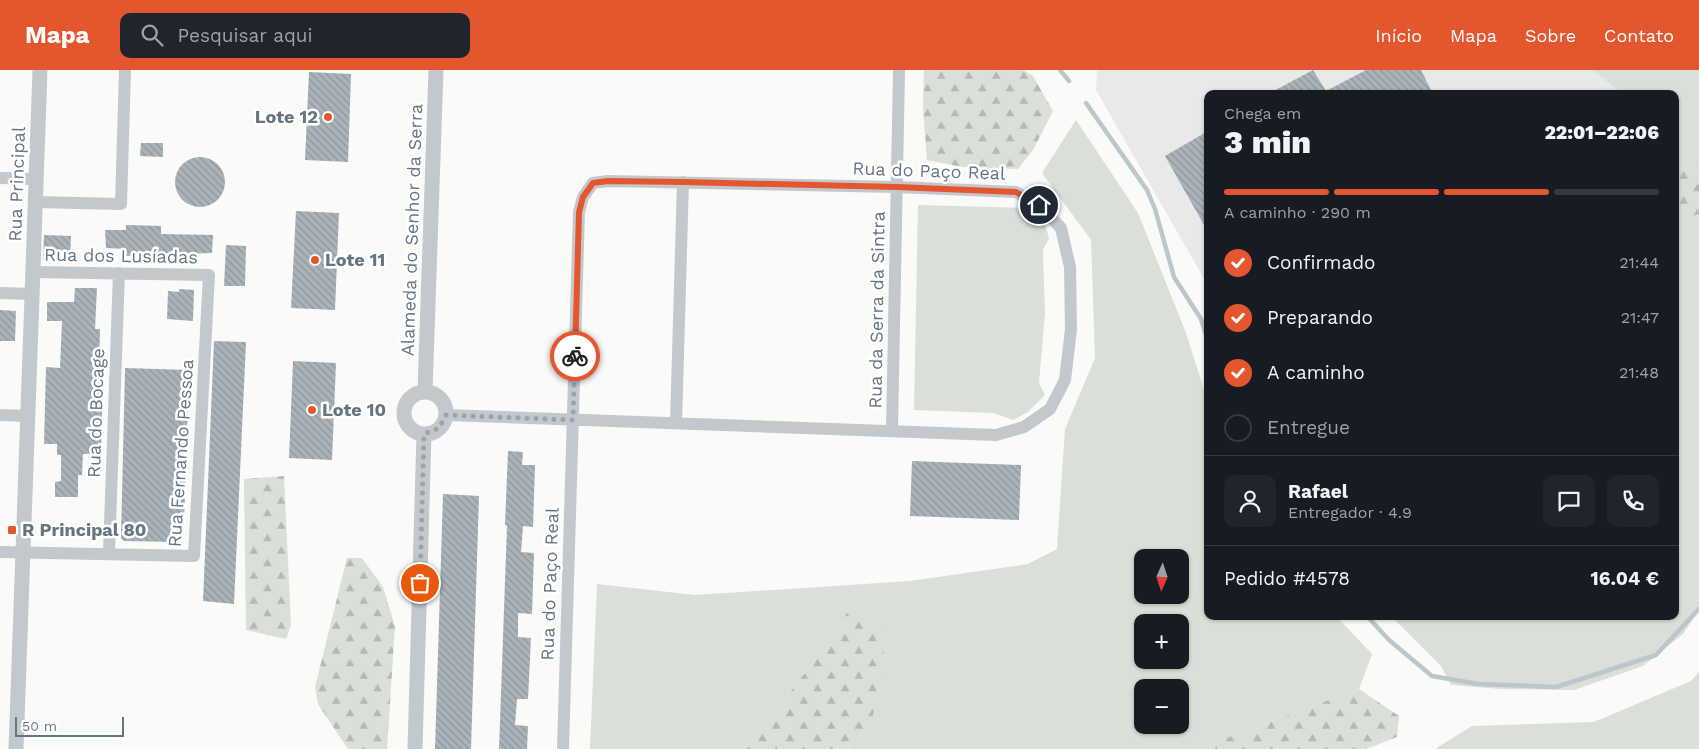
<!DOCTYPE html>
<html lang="pt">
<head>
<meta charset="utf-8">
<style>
	:root { --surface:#171b24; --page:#20242c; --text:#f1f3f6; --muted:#9ea1a6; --line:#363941; --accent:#e4572e }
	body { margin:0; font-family:"Work Sans",sans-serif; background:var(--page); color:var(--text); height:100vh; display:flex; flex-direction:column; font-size:19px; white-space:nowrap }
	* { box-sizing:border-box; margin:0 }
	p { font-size:16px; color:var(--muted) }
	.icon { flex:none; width:28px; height:28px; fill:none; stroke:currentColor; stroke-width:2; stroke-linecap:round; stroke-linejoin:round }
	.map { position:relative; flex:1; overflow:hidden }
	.sheet { position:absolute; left:1204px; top:20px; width:475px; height:530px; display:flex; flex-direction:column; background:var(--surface); border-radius:10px; box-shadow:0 1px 4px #0004 }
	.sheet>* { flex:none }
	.needle { width:32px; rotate:183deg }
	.fabs { position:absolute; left:1134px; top:479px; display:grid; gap:10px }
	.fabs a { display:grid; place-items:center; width:55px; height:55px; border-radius:10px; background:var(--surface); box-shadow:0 1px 4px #0004; font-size:25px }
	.scale { position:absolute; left:15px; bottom:12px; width:109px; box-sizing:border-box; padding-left:5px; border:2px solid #657683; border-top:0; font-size:14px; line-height:18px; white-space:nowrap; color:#657683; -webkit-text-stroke:4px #fff; paint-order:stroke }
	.pin { position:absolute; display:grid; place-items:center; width:42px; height:42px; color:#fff; margin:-21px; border:2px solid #fff; border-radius:50%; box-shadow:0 1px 5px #0007 }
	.courier { position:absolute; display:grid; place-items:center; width:50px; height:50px; margin:-25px; border:4px solid #e4572e; border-radius:50%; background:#fff; color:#222; box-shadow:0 1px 6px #0007 }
	.headline em { font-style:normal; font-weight:800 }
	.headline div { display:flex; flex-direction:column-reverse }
	.headline { display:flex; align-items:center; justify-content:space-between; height:85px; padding:0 20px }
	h1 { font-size:32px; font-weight:800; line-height:38px }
	.bar { display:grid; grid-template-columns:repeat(4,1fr); gap:8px 5px; align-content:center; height:60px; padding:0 20px }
	.bar i { height:6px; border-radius:4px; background:var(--line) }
	.bar .selected { background:var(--accent) }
	.bar p { grid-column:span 4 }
	.line { display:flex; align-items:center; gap:12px; padding:0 20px; border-top:1px solid var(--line) }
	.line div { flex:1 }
	.round { display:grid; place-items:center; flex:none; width:52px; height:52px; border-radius:10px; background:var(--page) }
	ol { padding:0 20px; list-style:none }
	li { display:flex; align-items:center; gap:15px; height:55px }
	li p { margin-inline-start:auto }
	li .icon { padding:5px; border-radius:50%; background:var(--accent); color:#fff; stroke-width:4 }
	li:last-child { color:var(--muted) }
	li i { width:28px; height:28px; border:2px solid var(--line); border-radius:50% }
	header { display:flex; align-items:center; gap:30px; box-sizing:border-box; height:70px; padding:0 25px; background:var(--accent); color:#fff }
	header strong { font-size:24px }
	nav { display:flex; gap:28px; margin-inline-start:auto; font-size:18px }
	.search { width:350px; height:45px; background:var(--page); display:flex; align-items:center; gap:12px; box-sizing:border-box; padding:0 18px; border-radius:10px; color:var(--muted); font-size:19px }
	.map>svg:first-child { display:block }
</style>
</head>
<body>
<header>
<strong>Mapa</strong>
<div class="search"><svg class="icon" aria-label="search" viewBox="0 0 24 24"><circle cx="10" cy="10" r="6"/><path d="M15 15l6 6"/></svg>Pesquisar aqui</div>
<nav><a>Início</a><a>Mapa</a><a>Sobre</a><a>Contato</a></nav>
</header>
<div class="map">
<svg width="1699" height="679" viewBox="0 0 1699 679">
	<defs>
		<pattern id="forest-firs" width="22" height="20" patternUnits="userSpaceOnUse" patternTransform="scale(1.25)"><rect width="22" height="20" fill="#dadfd7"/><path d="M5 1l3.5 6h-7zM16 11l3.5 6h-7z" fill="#b4b9b4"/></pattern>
		<pattern id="building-back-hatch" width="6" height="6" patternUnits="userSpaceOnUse" patternTransform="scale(1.25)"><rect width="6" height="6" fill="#aab3b9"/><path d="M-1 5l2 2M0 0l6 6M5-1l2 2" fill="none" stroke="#8e969c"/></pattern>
	</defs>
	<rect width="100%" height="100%" fill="#fafaf8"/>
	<!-- built -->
	<path fill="#e8e9e9" d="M1097,0H1592L1623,24H1208L1207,214L1096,20Z"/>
	<!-- green -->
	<path fill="#dadfd7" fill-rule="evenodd" d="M1592,0H1699V96L1675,101V24H1623Z
		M1076,50L1138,143L1186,263L1207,329L1208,546H1336L1372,584L1359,619L1197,679H848L870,655L847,544L816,589L750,673L740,679H590L597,514L695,525L910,511L1028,494L1057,479L1065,359L1095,288L1091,170L1042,103ZM1142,488H1180V525H1142ZM1142,552H1180V590H1142ZM1142,618H1180V655H1142Z
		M918,135L1024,138L1045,155L1049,168L1043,180L1045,243L1039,313L1045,325L1028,342L1013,350L994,343L914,340Z
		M1699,144V540L1683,564L1643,596L1574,620L1501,619L1451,615L1441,596L1391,546H1675V152Z
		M1699,602V679H1435L1472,656L1594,652L1691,611Z"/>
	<!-- forest -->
	<path fill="url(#forest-firs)" d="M924,0H1023L1033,6L1053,41L1033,80L1018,99L962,97L927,90L923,39Z
		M1699,96V144L1675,152V101Z
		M284,406L291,555L286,569L246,560L244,409Z
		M347,488H362L383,517L395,556L387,679H348L318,634L315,617Z
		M847,543L881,551L884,576L881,616L870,655L848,679H740L750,673L816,589Z
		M1359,619L1399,646L1397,667L1366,679H1197Z"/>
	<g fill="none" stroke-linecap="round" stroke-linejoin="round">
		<!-- stream -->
		<path stroke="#bbc7cb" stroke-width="4.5" d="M1060,0L1069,11
			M1086,33L1147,120L1155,139L1174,207L1201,249L1208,271
			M1367,546L1389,570L1432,606L1478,614L1556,617L1656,585L1699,539"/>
	</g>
	<!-- building -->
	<path fill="url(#building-back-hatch)" d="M1313,0L1326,21L1366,0H1421L1433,24H1268Z
		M309,2L351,4L348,92L305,90Z
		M1208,61V162L1165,86Z
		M141,73H163V87L140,86Z
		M175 112a25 25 0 1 1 50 0a25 25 0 1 1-50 0Z
		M296,141L339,143L335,240L291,238Z
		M126,155L161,156V164L213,165L212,183L126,186V179L106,178L105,160H126Z
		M44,165L71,166L70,190H43Z
		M226,175L246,176L245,216H224Z
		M75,218H97L95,259H100L99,302H103L101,384H83L82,405H78V427H55V412L61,411V385H57V374H44L46,297L60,298L62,251H47V232H74Z
		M179,219L194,220L193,251L167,249L168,221L179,222Z
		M0,240L16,241L15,271H0Z
		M214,271L246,272L234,534L203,531Z
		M293,291L336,293L332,390L289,388Z
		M125,298L189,300L184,454H179L178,472L124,471L121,468Z
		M508,381L523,382L522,395H535L533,457L523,456L521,482L534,483L532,544L518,543V567L531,568L528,629H517L515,655L528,656L527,679H499L507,455H505Z
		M912,391L1021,395L1019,450L910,446Z
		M443,424L479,426L471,679H435Z"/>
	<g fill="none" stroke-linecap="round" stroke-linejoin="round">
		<!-- minor -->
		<path stroke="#c3c8cc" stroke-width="12" d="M0,108L36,109
			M36,132L121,134L125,0
			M0,223L32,224
			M0,345L28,346
			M446,345L996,365L1024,357L1050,339L1065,310L1071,259L1070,197L1061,158L1039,135L1016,122L897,117L608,111L593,113L583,127L579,142L563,679
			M676,353L683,112
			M892,360L899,0
			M0,482L194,486L209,205L33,202
			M109,483L119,203"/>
		<!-- tertiary -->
		<path stroke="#c3c8cc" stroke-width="15" d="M425,321L436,0
			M404 343a21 21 0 1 1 42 0a21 21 0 1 1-42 0Z
			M16,679L40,0
			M415,679L424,364"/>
	</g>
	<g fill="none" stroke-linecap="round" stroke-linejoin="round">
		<!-- done -->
		<path stroke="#99a4ac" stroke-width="5" stroke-dasharray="0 9" d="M420,513L424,364L439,358L446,345L573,350L575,286"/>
		<!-- route -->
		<path stroke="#e4572e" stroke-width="6" d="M575,286L579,142L583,127L593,113L608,111L683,112L897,117L1016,122L1039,135"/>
	</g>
	<!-- markers -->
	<g fill="#e4572e" stroke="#fff" stroke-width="2">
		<circle cx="328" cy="47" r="5"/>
		<circle cx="315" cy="190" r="5"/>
		<circle cx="312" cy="340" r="5"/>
		<rect x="7" y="455" width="10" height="10" rx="2.5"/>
	</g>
	<g text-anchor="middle" stroke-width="5" stroke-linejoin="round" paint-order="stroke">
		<!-- poi labels -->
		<g font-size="18" font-weight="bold" fill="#657683" stroke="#fff" text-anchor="start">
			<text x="318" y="53" text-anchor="end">Lote 12</text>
			<text x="325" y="196">Lote 11</text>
			<text x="322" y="346">Lote 10</text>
			<text x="22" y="466">R Principal 80</text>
		</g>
		<!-- street labels -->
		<g font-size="18" fill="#657683" stroke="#fff">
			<text transform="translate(929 101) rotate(2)" y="6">Rua do Paço Real</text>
			<text transform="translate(17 114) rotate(-88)" y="6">Rua Principal</text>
			<text transform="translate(412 160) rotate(-88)" y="6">Alameda do Senhor da Serra</text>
			<text transform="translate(121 186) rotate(1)" y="6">Rua dos Lusíadas</text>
			<text transform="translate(877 240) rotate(-89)" y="6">Rua da Serra da Sintra</text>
			<text transform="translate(96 343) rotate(-88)" y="6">Rua do Bocage</text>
			<text transform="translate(181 383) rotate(-86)" y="6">Rua Fernando Pessoa</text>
			<text transform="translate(550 514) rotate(-88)" y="6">Rua do Paço Real</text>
		</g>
	</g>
</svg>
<div class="fabs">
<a><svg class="needle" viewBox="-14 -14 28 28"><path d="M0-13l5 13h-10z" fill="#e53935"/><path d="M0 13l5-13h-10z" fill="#9ea1a6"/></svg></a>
<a>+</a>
<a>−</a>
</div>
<div class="scale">50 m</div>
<div class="pin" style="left:420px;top:513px;background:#ea580c"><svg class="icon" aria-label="bag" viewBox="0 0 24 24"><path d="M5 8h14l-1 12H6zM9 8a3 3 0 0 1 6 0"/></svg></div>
<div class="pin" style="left:1039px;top:135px;background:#1f2937"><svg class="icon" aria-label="home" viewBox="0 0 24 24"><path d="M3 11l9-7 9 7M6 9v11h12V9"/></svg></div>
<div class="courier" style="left:575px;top:286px"><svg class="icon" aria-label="bike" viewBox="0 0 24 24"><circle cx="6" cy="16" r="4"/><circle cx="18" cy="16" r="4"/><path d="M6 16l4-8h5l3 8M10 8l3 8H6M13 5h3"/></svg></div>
<section class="sheet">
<div class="headline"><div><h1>3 min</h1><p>Chega em</p></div><em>22:01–22:06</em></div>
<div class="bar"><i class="selected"></i><i class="selected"></i><i class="selected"></i><i></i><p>A caminho · 290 m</p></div>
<ol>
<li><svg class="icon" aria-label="check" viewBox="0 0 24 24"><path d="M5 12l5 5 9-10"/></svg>Confirmado<p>21:44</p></li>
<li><svg class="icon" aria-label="check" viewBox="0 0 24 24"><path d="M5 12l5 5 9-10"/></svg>Preparando<p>21:47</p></li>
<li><svg class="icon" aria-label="check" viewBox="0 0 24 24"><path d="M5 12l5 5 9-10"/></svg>A caminho<p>21:48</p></li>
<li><i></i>Entregue</li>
</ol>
<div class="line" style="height:90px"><a class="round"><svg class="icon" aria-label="person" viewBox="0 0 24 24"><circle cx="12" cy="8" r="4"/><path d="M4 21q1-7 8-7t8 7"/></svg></a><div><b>Rafael</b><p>Entregador · 4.9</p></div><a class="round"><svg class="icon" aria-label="chat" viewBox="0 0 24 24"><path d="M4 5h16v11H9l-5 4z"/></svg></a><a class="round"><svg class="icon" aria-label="phone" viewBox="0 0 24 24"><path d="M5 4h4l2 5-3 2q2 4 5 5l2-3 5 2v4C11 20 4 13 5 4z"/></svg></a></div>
<div class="line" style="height:65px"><div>Pedido #4578</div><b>16.04 €</b></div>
</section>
</div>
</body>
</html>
